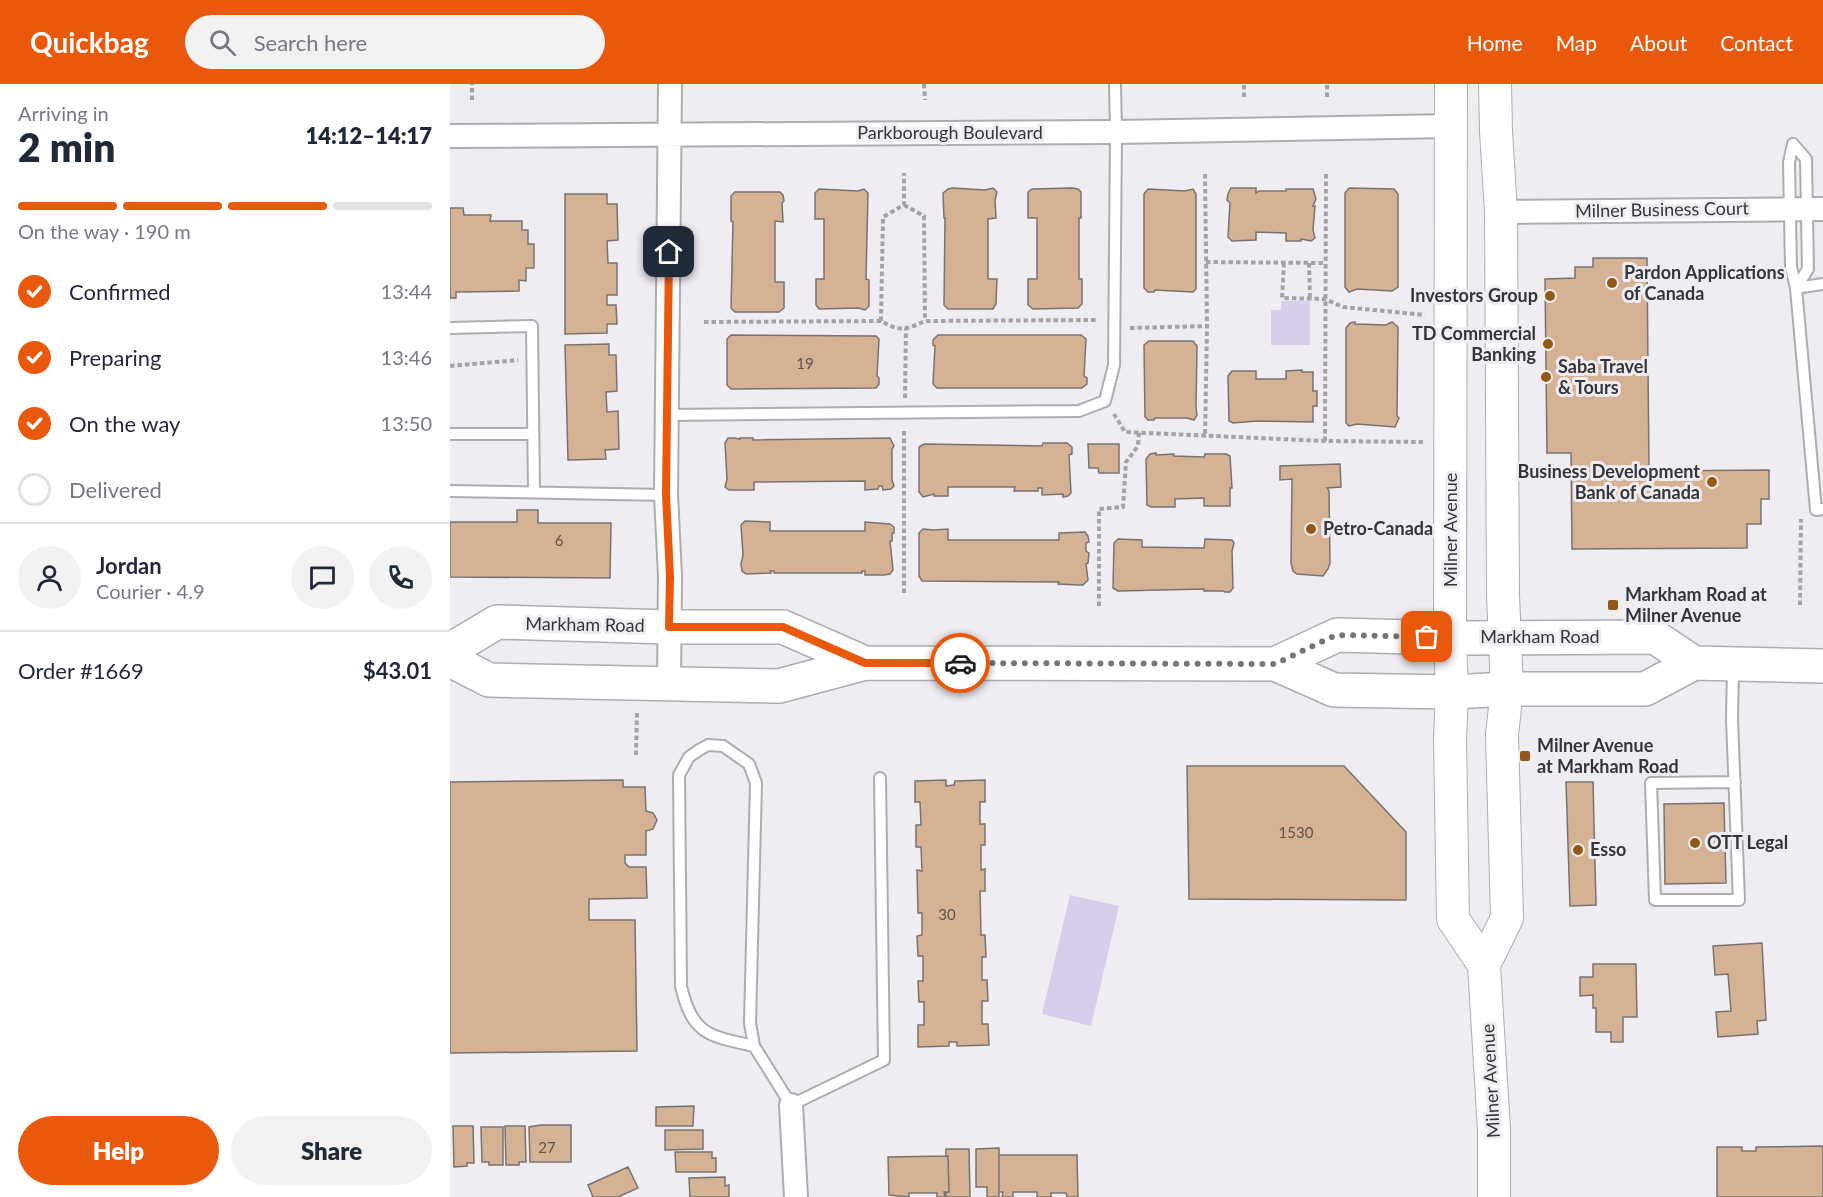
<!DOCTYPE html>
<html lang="en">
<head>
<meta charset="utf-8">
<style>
	:root { --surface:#fff; --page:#f2f2f3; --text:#1f2937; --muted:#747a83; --line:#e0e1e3; --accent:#ea580c }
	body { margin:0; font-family:Lato,sans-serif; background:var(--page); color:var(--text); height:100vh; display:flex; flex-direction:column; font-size:22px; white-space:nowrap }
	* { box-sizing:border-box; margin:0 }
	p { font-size:20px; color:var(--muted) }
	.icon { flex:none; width:33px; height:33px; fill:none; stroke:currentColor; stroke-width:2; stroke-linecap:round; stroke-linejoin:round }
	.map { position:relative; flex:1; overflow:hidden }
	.panel { display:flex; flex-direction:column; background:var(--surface); width:450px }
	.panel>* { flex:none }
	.pin { position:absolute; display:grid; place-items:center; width:51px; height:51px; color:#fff; margin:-26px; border-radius:12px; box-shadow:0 3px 9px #0006 }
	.courier { position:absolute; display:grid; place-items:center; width:60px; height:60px; margin:-30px; border:4px solid #ea580c; border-radius:50%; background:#fff; color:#222; box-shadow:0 2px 8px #0007 }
	.summary em { font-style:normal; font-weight:800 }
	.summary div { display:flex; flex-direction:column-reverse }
	.summary { display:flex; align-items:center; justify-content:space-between; height:102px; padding:0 18px }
	h1 { font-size:39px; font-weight:800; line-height:45px }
	.bar { display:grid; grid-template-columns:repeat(4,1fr); gap:9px 6px; align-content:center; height:72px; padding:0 18px }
	.bar i { height:8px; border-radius:4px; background:var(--line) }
	.bar .active { background:var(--accent) }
	.bar p { grid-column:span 4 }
	.line { display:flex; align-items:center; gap:15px; padding:0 18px; border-top:2px solid var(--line) }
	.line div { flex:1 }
	.round { display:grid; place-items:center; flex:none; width:63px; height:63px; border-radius:32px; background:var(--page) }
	ol { padding:0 18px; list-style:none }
	li { display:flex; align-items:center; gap:18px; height:66px }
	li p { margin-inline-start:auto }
	li .icon { padding:6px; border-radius:50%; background:var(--accent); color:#fff; stroke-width:4 }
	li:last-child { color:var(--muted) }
	li i { width:33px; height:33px; border:3px solid var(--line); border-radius:50% }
	.action { display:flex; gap:12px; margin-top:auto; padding:12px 18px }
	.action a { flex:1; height:69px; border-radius:36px; background:var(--accent); color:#fff; font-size:24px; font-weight:800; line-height:69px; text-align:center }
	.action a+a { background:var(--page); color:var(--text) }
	header { display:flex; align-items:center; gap:36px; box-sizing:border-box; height:84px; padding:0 30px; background:var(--accent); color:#fff }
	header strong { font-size:28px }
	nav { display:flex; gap:33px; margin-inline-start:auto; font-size:21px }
	.search { width:420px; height:54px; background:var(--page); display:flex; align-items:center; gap:15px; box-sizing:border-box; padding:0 21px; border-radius:33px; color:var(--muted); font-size:22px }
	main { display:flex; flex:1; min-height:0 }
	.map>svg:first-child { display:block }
</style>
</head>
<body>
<header>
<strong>Quickbag</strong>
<div class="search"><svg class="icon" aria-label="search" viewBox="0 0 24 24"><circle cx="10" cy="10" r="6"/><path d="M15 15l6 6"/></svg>Search here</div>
<nav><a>Home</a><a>Map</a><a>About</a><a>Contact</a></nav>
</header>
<main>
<section class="panel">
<div class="summary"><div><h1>2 min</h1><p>Arriving in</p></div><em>14:12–14:17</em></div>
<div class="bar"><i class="active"></i><i class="active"></i><i class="active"></i><i></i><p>On the way · 190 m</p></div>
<ol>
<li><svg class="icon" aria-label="check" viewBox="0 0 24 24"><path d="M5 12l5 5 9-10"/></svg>Confirmed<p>13:44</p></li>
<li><svg class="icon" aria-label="check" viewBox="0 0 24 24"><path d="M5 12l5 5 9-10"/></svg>Preparing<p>13:46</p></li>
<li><svg class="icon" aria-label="check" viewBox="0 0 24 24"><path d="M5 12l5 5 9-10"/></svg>On the way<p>13:50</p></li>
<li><i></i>Delivered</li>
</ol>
<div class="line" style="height:108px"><a class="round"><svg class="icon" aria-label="person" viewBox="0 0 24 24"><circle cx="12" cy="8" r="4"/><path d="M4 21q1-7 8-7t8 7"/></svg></a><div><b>Jordan</b><p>Courier · 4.9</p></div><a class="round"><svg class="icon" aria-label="chat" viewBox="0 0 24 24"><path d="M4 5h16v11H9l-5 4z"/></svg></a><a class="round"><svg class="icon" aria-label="phone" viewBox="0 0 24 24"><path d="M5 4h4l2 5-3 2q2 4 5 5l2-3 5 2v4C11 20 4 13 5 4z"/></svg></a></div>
<div class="line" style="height:78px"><div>Order #1669</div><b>$43.01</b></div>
<div class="action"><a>Help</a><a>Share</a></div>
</section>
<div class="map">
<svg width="1373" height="1113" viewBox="0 0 1373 1113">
	<rect width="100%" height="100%" fill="#efedf2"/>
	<!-- green -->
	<path fill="#d6ceea" d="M831,217H860V261H821V226H831Z
		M620,811L669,822L641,942L592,930Z"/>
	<!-- building -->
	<path fill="#d5b294" stroke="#777370" stroke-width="1.5" d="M503,104L535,106L543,104L547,108L545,116L546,134L538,135V195H547L546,220L543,225H498L494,221L495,134H494L493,109L498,105Z
		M622,104L628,105L631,108V134H629V195H632V220L628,224L583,225L578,221V195H587V134H578V108L582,105Z
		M806,104V109L809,107H836V105H863L866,115L863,122H865L863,146L865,154L861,157L851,155V157H836V149L806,148V156L782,157L778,153L780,119L777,116L778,110L781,104Z
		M899,104L944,105L948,110V203L942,207L907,205L899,208L895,203V109Z
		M369,105L408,107L414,105L418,109L416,195L419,196V222L415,226L408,224L369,225L366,221V195H374V135H365V109Z
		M698,105L735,107L743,105L746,110V205L743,208L705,206L704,208H698L694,204V110Z
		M285,108H330L333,111L334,117L332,119L333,138L325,137V198H334V224L329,228H285L281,224L283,138L281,137V112Z
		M115,110H157V120H167L168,156L157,157L158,179H167V211H157V221H166L167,240H157V249L115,250Z
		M0,124H13L14,131H41L40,137H72V146H78V160H84V184H76V197L69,196V207L6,208V214H0Z
		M1143,174H1197L1199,387L1319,386V415H1311V440H1297V464L1122,465L1121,369H1097L1095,195L1125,194V183H1143Z
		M905,238V240L936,241L942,238L948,243L947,332L949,334L945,343L907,340L899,342L896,339V244L900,239Z
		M281,251L426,252L429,255L427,292L429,294V300L426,304L281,305L277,301V255Z
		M488,251H631L636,255L634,292L637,294V300L632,304H487L483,300L485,262L483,261V256Z
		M699,257H743L747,262L746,324L747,331L744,336L737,334H705L704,336H698L695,333L694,261Z
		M159,260V271H166L167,307L156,308L157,328L168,327L169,365L155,366L156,375L118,376L115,261Z
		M852,286V288H863V307H867V322H863V338L807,337L783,339L779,337L778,292L782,287H806V295H836V287Z
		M284,354L290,355V354H303V356L440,354L444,362L442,365V396L444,402L441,405L433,406L432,402H429L428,405L415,406V397L304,398V406H279L275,403L277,395L275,359L278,354Z
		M593,359H617L622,363V370L619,371L621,409L618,412L613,413V410L592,411V404H588V407H564L565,403H498V412H484V410L473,413L469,408V363L474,360L592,362Z
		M638,360H669V389H649L648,384H639Z
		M706,369V371L724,370V372L754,373L755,370H776L780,372L782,404H780V422H754V414L725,415V423H701L697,421L696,375L700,370Z
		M890,380L891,403L877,404L879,407L880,479L878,485L873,492L847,490L843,487L841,479L842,395L830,396V382Z
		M67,426H88V439H161L160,494L0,493V438H67Z
		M295,437L320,438V447H415V438L440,440L444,443V449H442V457H440L443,486L440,490L434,491H415V487H412V489H324V487H320L321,489L296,490L292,487L291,480L293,471L291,441Z
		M473,445L484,446L498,445V456H609V449L635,448L638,452L639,458L636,459V467L639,469L638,479L636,480L638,496L633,501H629L608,500L609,498L472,497L469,492V449Z
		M668,455L692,456V463L754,464L755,455L782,456L784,459L782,467L783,504L780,508H775L773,507H754V505L668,507L663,504L664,459Z
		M737,682H894L956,748V816L739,815Z
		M173,696V703H195L196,727L203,729L207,736L203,745L196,747V771H175V779L179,783H196L197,814L139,815V836H185L187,967L0,969V698Z
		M496,696V702L504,701L505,697L535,696V718H530V740H535V761H531V786L535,785V807H530L531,851H535L536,873H532V896H537L538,917H532V940H538L539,961L507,962V958H499V962L468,963V941H474V918H469L468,897H473V872H468L467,852L472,851V829H468L467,786L472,787L471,763H466V741H471L470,718H465V697Z
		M1116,698H1143L1146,821L1120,822Z
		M1274,719L1276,799L1215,800L1214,720Z
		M1312,859L1316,936L1307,937L1308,950L1268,953L1266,928L1281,927L1278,890L1265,891L1263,862Z
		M1143,880H1186L1187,933H1173V958H1161V948H1146V924H1143V911L1130,912V893H1143Z
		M244,1022L243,1042H206V1023Z
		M91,1041H121V1078H80L79,1043Z
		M3,1042H23L24,1079H17V1082L4,1083Z
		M55,1042H75L76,1078H69V1081H56Z
		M31,1043H53V1081H39V1078H32Z
		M215,1046H253V1065L215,1066Z
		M1373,1062V1113H1267V1063H1292V1067H1306V1063Z
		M549,1064V1113H537V1103H526V1065Z
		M496,1065H519L520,1113H496V1108H499L498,1072H496Z
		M225,1068H262V1074H266V1088H226Z
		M549,1071H627L628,1113H617L616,1109H601V1113H587V1108H563V1113H552L553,1108H549Z
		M498,1072L499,1108H494L495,1113H487V1109H459V1113L439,1111L438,1073Z
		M178,1083L188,1104L168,1113H143L138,1101Z
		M275,1093V1102L279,1101V1113H240L239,1094Z"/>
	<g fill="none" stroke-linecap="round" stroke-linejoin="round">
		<defs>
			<path id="lane" d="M1343,60L1356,75L1358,185L1346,204
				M1343,60L1339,78L1341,183L1346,204
				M1373,200L1346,204L1366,426L1373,425
				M0,244L82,242L84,407
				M218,331L629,327L655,317L664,281L666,48L665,0
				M0,350H82
				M0,407L216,411
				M1283,584L1282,635L1289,816H1205L1201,699L1285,698
				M304,962C259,952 242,951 231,902L229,691L239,673L249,666L258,661L273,662L299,680L306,699L300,939L304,962L341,1021L434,976L430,694"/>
			<path id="street" d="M0,52L666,48L1001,42
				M1051,128L1373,125
				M219,601L220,492L216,411L220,0
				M341,1021L346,1113"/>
			<path id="secondary" d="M1001,0L1000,554L1002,608L1000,655L1003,835L1034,881
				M1044,1113V1046L1034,881L1057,834L1052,651L1057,605L1053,511L1051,128L1046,47L1045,0"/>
			<path id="primary" d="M0,566L47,538L219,543H333L415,579
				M0,576L39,596L329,602L415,579L825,580L884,606L1002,608L1057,605H1195L1244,579L1373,582
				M825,580L887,551L1000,554L1205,553L1244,579"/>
		</defs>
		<!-- lane casing -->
		<use href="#lane" stroke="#aeacb1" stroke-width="14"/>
		<!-- street casing -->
		<use href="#street" stroke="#aeacb1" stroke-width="26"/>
		<!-- secondary casing -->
		<use href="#secondary" stroke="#aeacb1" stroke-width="34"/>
		<!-- primary casing -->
		<use href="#primary" stroke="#aeacb1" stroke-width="36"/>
		<!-- path -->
		<path stroke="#a3a2a5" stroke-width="4" stroke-dasharray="4.5 3" stroke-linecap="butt" d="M474,0L475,16
			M794,13V0
			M877,13V0
			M22,16V0
			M755,90L757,242L755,353
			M454,121L474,132L475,237
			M756,178L875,179
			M834,179L832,214L875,215L893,223L975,231
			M859,179L860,215
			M431,237L433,133L454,121V89
			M254,238L431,237C450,248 455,246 475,237L648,236
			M680,244L757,242
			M0,282L68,276
			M455,314L456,244
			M664,330L675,348L875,357L973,358
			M875,357L876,88
			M454,509V345
			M1350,521L1351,435
			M649,522V425L673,423L676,378L688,362L689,348
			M186,671L187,627"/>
		<!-- lane -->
		<use href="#lane" stroke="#fff" stroke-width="10"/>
		<!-- street -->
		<use href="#street" stroke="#fff" stroke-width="22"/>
		<!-- secondary -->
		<use href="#secondary" stroke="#fff" stroke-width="32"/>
		<!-- primary -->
		<use href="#primary" stroke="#fff" stroke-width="33"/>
	</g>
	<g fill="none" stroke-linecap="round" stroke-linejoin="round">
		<!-- done -->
		<path stroke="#767578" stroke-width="6" stroke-dasharray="0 10.8" d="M510,579L825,580L886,551L977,553"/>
		<!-- route -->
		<path stroke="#ea580c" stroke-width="8" d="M219,168L216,411L220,492L219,543H333L415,579H510"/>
	</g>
	<!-- markers -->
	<g fill="#925816" stroke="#efedf2" stroke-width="2">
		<circle cx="1162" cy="199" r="6"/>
		<circle cx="1100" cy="212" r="6"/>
		<circle cx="1098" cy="260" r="6"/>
		<circle cx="1096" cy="293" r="6"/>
		<circle cx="1262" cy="398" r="6"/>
		<circle cx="861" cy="445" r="6"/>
		<rect x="1157" y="515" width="12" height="12" rx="3"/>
		<rect x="1069" y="666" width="12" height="12" rx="3"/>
		<circle cx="1245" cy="759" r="6"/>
		<circle cx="1128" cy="766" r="6"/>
	</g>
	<g text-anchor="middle" stroke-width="6" stroke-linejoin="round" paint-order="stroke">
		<!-- number labels -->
		<g font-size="15" fill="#5d544e">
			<text x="355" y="285">19</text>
			<text x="109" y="462">6</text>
			<text x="846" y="754">1530</text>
			<text x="497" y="836">30</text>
			<text x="97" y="1069">27</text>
		</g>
		<!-- street labels -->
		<g font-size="18" fill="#353537" stroke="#efedf2">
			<text x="500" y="55">Parkborough Boulevard</text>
			<text transform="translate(1212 126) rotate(-1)" y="6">Milner Business Court</text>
			<text transform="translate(1001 446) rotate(-90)" y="6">Milner Avenue</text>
			<text transform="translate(135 541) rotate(1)" y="6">Markham Road</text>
			<text x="1090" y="559">Markham Road</text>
			<text transform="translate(1041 997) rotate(-93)" y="6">Milner Avenue</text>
		</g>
		<!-- poi labels -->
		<g font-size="18" font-weight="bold" fill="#353537" stroke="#efedf2" text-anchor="start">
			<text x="1174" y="195">Pardon Applications<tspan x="1174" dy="21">of Canada</tspan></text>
			<text x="1088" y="218" text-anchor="end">Investors Group</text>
			<text x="1086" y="256" text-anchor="end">TD Commercial<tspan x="1086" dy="21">Banking</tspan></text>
			<text x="1108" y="289">Saba Travel<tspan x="1108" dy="21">&amp; Tours</tspan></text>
			<text x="1250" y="394" text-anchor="end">Business Development<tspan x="1250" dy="21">Bank of Canada</tspan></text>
			<text x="873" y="451">Petro-Canada</text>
			<text x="1175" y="517">Markham Road at<tspan x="1175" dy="21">Milner Avenue</tspan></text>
			<text x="1087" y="668">Milner Avenue<tspan x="1087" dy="21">at Markham Road</tspan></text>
			<text x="1257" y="765">OTT Legal</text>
			<text x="1140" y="772">Esso</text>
		</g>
	</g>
</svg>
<div class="pin" style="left:977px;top:553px;background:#ea580c"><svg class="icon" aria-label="bag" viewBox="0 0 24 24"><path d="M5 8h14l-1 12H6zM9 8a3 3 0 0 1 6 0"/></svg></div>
<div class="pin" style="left:219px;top:168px;background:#1f2937"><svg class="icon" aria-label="home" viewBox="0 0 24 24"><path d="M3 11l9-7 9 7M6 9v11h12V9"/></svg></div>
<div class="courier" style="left:510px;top:579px"><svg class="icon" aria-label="car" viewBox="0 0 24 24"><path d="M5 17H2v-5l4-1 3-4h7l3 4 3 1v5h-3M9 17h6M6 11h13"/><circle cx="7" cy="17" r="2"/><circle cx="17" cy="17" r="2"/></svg></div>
</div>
</main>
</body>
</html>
